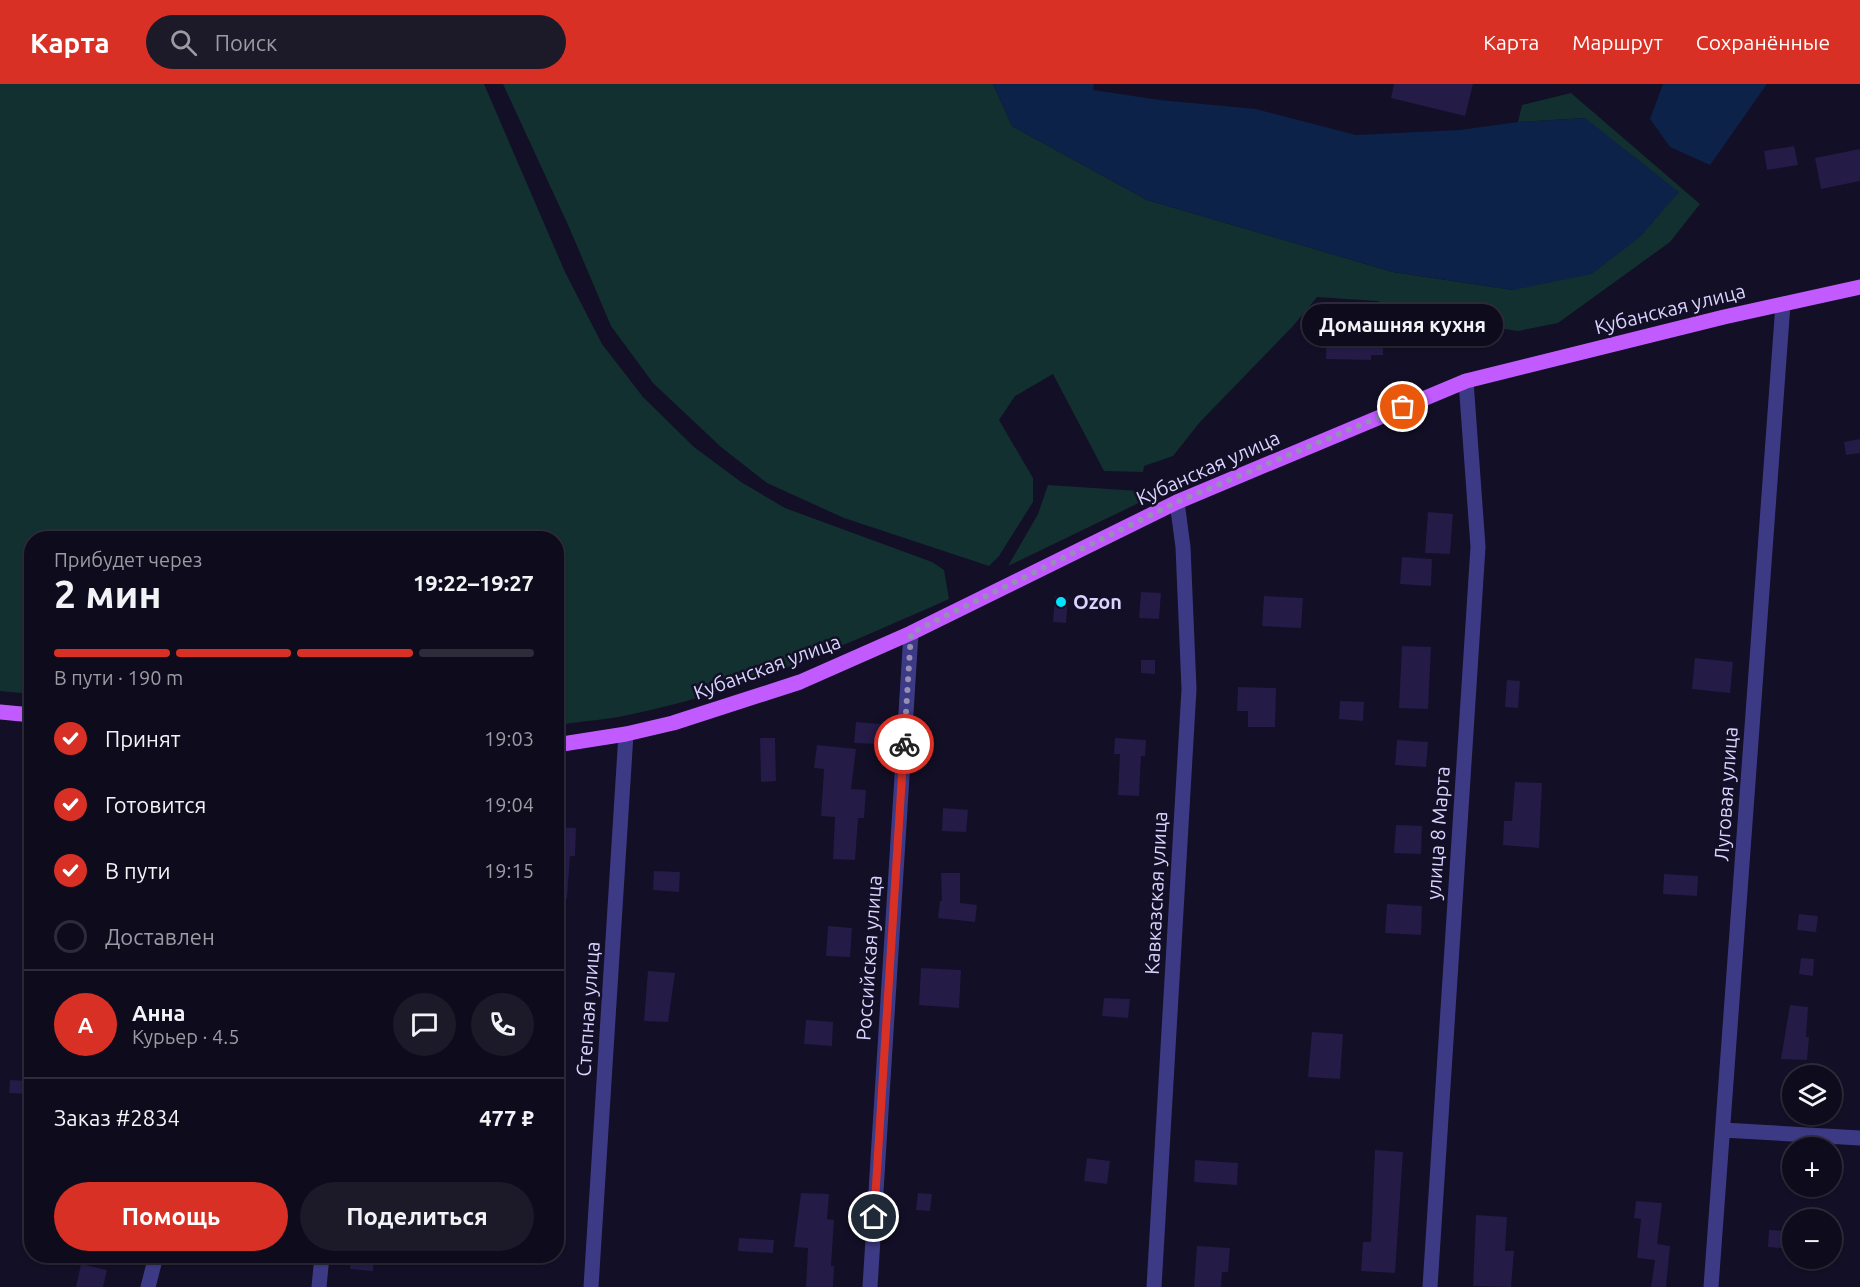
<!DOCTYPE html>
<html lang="ru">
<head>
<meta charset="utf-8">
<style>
	:root { --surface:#0e0b1c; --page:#1c1929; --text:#f1f3f6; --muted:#9b9ba3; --line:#2e2b3b; --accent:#d93025 }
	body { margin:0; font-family:Ubuntu,sans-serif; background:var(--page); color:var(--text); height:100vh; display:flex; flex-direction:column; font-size:22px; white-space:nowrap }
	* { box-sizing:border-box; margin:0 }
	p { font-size:20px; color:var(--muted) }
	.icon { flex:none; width:33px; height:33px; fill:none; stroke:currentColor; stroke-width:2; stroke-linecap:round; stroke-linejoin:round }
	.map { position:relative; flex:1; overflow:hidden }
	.side { position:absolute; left:24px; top:447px; width:540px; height:732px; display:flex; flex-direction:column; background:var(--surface); border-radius:24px; box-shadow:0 2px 4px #0004,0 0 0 2px var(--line) }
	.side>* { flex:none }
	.fabs { position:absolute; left:1782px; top:981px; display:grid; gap:12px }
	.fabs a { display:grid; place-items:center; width:60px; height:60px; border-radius:50%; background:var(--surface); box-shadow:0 2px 4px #0004,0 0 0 2px var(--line); font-size:30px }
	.pin { position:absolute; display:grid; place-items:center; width:51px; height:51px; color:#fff; margin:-26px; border:3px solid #fff; border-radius:50%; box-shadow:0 2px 6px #0007 }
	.courier { position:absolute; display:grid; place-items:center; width:60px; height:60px; margin:-30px; border:4px solid #d93025; border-radius:50%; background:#fff; color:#222; box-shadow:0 2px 8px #0007 }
	.bubble { position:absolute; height:42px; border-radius:21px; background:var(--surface); box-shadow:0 2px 4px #0004,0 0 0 2px var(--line); font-size:20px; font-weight:700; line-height:42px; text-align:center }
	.headline em { font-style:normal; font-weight:700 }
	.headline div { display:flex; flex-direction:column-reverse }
	.headline { display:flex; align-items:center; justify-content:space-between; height:102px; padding:0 30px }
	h1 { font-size:39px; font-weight:700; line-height:45px }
	.bar { display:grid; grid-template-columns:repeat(4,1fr); gap:9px 6px; align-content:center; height:72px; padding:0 30px }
	.bar i { height:8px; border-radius:4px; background:var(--line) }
	.bar .selected { background:var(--accent) }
	.bar p { grid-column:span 4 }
	.line { display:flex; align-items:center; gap:15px; padding:0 30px; border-top:2px solid var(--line) }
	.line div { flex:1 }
	.round { display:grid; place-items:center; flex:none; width:63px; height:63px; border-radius:32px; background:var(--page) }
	ol { padding:0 30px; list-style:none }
	li { display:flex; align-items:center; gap:18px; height:66px }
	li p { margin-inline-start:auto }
	li .icon { padding:6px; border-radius:50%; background:var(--accent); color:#fff; stroke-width:4 }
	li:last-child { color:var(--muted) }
	li i { width:33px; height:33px; border:3px solid var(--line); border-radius:50% }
	.primary-button { display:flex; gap:12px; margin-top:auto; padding:12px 30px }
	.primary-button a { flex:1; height:69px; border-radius:36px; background:var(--accent); color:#fff; font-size:24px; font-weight:700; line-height:69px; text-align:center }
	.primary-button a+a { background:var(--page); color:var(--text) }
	header { display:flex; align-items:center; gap:36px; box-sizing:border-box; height:84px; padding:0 30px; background:var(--accent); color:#fff }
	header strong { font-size:28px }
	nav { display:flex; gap:33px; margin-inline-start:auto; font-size:21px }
	.search { width:420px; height:54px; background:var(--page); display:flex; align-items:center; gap:15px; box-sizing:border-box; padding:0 21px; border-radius:33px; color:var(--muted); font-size:22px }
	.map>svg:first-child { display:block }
</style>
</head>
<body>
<header>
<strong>Карта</strong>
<div class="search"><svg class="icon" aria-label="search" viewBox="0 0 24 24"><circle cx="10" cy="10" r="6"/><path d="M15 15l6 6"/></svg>Поиск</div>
<nav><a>Карта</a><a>Маршрут</a><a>Сохранённые</a></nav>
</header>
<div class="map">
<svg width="1860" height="1203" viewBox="0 0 1860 1203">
	<rect width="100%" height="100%" fill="#130f26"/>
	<!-- green -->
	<path fill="#12302f" d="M0,0H484L565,188L602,260L643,313L694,363L741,398L785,424L932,478L944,486L949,515C847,560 743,607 633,630C608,636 582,637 557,641L556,454H32L31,610L0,607Z
		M503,0H993L1012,42L1147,116L1393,188L1513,206L1585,34L1518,38L1522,21L1571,9L1700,120L1670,158L1558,239L1518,247L1438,235L1377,217L1317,213L1293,242L1200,338L1173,372L1144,382L1143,388L1104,387L1053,290L1015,312L999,336L1033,394V418L999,472L989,482L844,434L767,399L721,363L653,299L611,242L569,143Z
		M1048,401L1154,408L1149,414L1008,482L1038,430Z"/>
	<!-- water -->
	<path fill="#0c2248" d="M993,0H1094L1093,6L1160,16L1256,25L1356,51L1459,46L1518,38L1585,34L1679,108L1641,152L1592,190L1513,206L1393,188L1147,116L1012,42Z
		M1663,0H1767L1710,81L1670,63L1650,35Z"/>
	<!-- building -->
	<path fill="#241b47" d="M1394,0H1473L1465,32L1391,14Z
		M1794,62L1798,81L1767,86L1764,67Z
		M1860,65V97L1821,105L1815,74Z
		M1327,227L1372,228V236L1410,237L1409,260L1383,259V271H1371V276L1326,275Z
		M1860,355V369L1846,371L1844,358Z
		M1428,428L1453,430L1450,470L1425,469Z
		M1402,473L1432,475L1431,502L1400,500Z
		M1141,508L1161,509L1159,535L1139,534Z
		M1055,512L1068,513L1066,539L1053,538Z
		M1264,512L1303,514L1301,544L1262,542Z
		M1402,562L1431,563L1428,625L1399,624Z
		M1695,574L1733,578L1730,609L1692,605Z
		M1141,576H1155V590L1141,589Z
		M1507,596L1520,597L1518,624L1505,623Z
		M1238,603L1276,604L1275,643H1248V627H1237Z
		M1340,617L1364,618L1363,637L1339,635Z
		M856,638L881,640L880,660L854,659Z
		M760,654H775L776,697L761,698Z
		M1115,654L1146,656L1145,672H1141L1139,712L1118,711L1120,670H1114Z
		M1397,656L1428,658L1426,683L1395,681Z
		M817,661L856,665L851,705L866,706L864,734H858L855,776L833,775L835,733L821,732L824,685L814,684Z
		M1515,698L1542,699L1539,764L1503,761L1504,737H1512Z
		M943,724L968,726L966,748L942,747Z
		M1396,741L1422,742L1421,770L1394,769Z
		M556,743L576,744L575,772H570L567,815L556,814Z
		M654,787L680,788L679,808L653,806Z
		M941,789H960V819L977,821L975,838L938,834L940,817H942Z
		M1664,790L1698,792L1697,812L1663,810Z
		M1387,820L1422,822L1421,851L1385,849Z
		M1799,830L1818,832L1816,848L1797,846Z
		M828,842L852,844L850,873L826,872Z
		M1801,874L1814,875L1813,892L1799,890Z
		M921,884L961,886L959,924L919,921Z
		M648,887L675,889L668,938L644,937Z
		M1104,914L1130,915L1128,934L1102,932Z
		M1790,921L1808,923L1806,953H1809L1807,976L1781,975Z
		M806,936L833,938L832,962L804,960Z
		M1312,948L1343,950L1340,995L1308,993Z
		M10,996L28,997L27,1010L9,1009Z
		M1375,1066L1403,1068L1395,1189L1361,1187L1363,1158H1371Z
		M1087,1074L1110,1077L1107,1100L1084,1097Z
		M1195,1076L1238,1079L1237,1101L1194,1098Z
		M801,1109L829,1110L827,1135L834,1136L831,1182H834L833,1203H806L808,1164L794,1163Z
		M918,1109L932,1110L930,1127L916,1126Z
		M1636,1117L1662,1119L1657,1160L1670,1162L1666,1203H1651L1655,1176L1637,1174L1641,1135L1634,1134Z
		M1476,1131L1507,1133L1505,1167H1514L1511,1203L1473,1202Z
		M1769,1146L1792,1147V1165L1768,1163Z
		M739,1154L774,1156L773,1169L738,1167Z
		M1197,1162L1230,1164L1228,1188H1222L1221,1203H1194Z
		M351,1172H374L373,1187L350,1185Z
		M81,1180L107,1186L103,1203H76Z"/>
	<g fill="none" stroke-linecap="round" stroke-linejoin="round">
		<!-- minor -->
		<path stroke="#3d3a85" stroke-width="15" d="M1723,1046L1860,1054
			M148,1203L156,1172
			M319,1203L322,1172
			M591,1203L626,650
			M870,1203L911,549
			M1154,1203L1189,605L1183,463L1177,418
			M1430,1203L1478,463L1466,297
			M1711,1203L1783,220"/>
		<!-- major -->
		<path stroke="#c25bff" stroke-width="15" d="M0,628L32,631
			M556,661L626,650L673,639L800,598L911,549L1177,418L1466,297L1724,233L1860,203"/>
	</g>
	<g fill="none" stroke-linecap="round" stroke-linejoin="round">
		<!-- done -->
		<path stroke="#948fb3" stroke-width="6" stroke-dasharray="0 10.8" d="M904,660L911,549L1177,418L1403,323"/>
		<!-- route -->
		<path stroke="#d93025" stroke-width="8" d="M874,1133L904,660"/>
	</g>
	<!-- markers -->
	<circle fill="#00e5ff" stroke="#130f26" stroke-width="2" cx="1061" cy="518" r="6"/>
	<g text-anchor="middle" stroke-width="5" stroke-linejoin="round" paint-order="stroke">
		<!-- street labels -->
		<g font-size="20" fill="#d9d4ff" stroke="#130f26">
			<text transform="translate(1670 225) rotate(-14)" y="7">Кубанская улица</text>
			<text transform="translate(1208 384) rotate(-24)" y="7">Кубанская улица</text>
			<text transform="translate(767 583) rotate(-20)" y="7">Кубанская улица</text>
			<text transform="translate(1726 710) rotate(-86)" y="7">Луговая улица</text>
			<text transform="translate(1438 749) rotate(-86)" y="7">улица 8 Марта</text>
			<text transform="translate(1156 809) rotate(-87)" y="7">Кавказская улица</text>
			<text transform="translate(869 874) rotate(-86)" y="7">Российская улица</text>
			<text transform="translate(588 925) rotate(-86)" y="7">Степная улица</text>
		</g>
		<!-- poi labels -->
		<g font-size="20" font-weight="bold" fill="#d9d4ff" stroke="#130f26" text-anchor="start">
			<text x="1073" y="525">Ozon</text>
		</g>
	</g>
</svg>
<div class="fabs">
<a><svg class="icon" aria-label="layers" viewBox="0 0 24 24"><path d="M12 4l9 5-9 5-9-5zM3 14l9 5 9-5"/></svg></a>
<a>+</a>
<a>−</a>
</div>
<div class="pin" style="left:1403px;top:323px;background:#ea580c"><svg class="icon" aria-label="bag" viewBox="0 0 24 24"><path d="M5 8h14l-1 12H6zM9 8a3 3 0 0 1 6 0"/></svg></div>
<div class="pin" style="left:874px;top:1133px;background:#1f2937"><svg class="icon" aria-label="home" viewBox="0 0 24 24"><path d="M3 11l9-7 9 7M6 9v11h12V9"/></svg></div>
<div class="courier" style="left:904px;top:660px"><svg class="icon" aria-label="bike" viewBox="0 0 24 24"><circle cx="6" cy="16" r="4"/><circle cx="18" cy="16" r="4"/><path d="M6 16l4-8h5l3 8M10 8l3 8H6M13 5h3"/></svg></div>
<div class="bubble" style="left:1302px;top:220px;width:201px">Домашняя кухня</div>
<section class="side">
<div class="headline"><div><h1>2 мин</h1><p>Прибудет через</p></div><em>19:22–19:27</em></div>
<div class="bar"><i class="selected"></i><i class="selected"></i><i class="selected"></i><i></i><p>В пути · 190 m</p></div>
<ol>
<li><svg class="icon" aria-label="check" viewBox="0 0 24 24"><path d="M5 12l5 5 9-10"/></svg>Принят<p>19:03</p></li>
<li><svg class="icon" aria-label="check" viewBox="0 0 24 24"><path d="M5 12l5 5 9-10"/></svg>Готовится<p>19:04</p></li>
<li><svg class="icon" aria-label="check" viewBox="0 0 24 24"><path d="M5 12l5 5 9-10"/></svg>В пути<p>19:15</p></li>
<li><i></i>Доставлен</li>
</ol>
<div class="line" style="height:108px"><b class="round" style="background:var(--accent);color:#fff">А</b><div><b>Анна</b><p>Курьер · 4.5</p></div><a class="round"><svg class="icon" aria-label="chat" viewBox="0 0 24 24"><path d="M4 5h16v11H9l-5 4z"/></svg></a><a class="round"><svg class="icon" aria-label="phone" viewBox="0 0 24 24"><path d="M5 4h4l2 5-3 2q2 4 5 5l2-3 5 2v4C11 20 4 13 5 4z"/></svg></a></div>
<div class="line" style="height:78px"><div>Заказ #2834</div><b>477 ₽</b></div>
<div class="primary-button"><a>Помощь</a><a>Поделиться</a></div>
</section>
</div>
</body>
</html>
